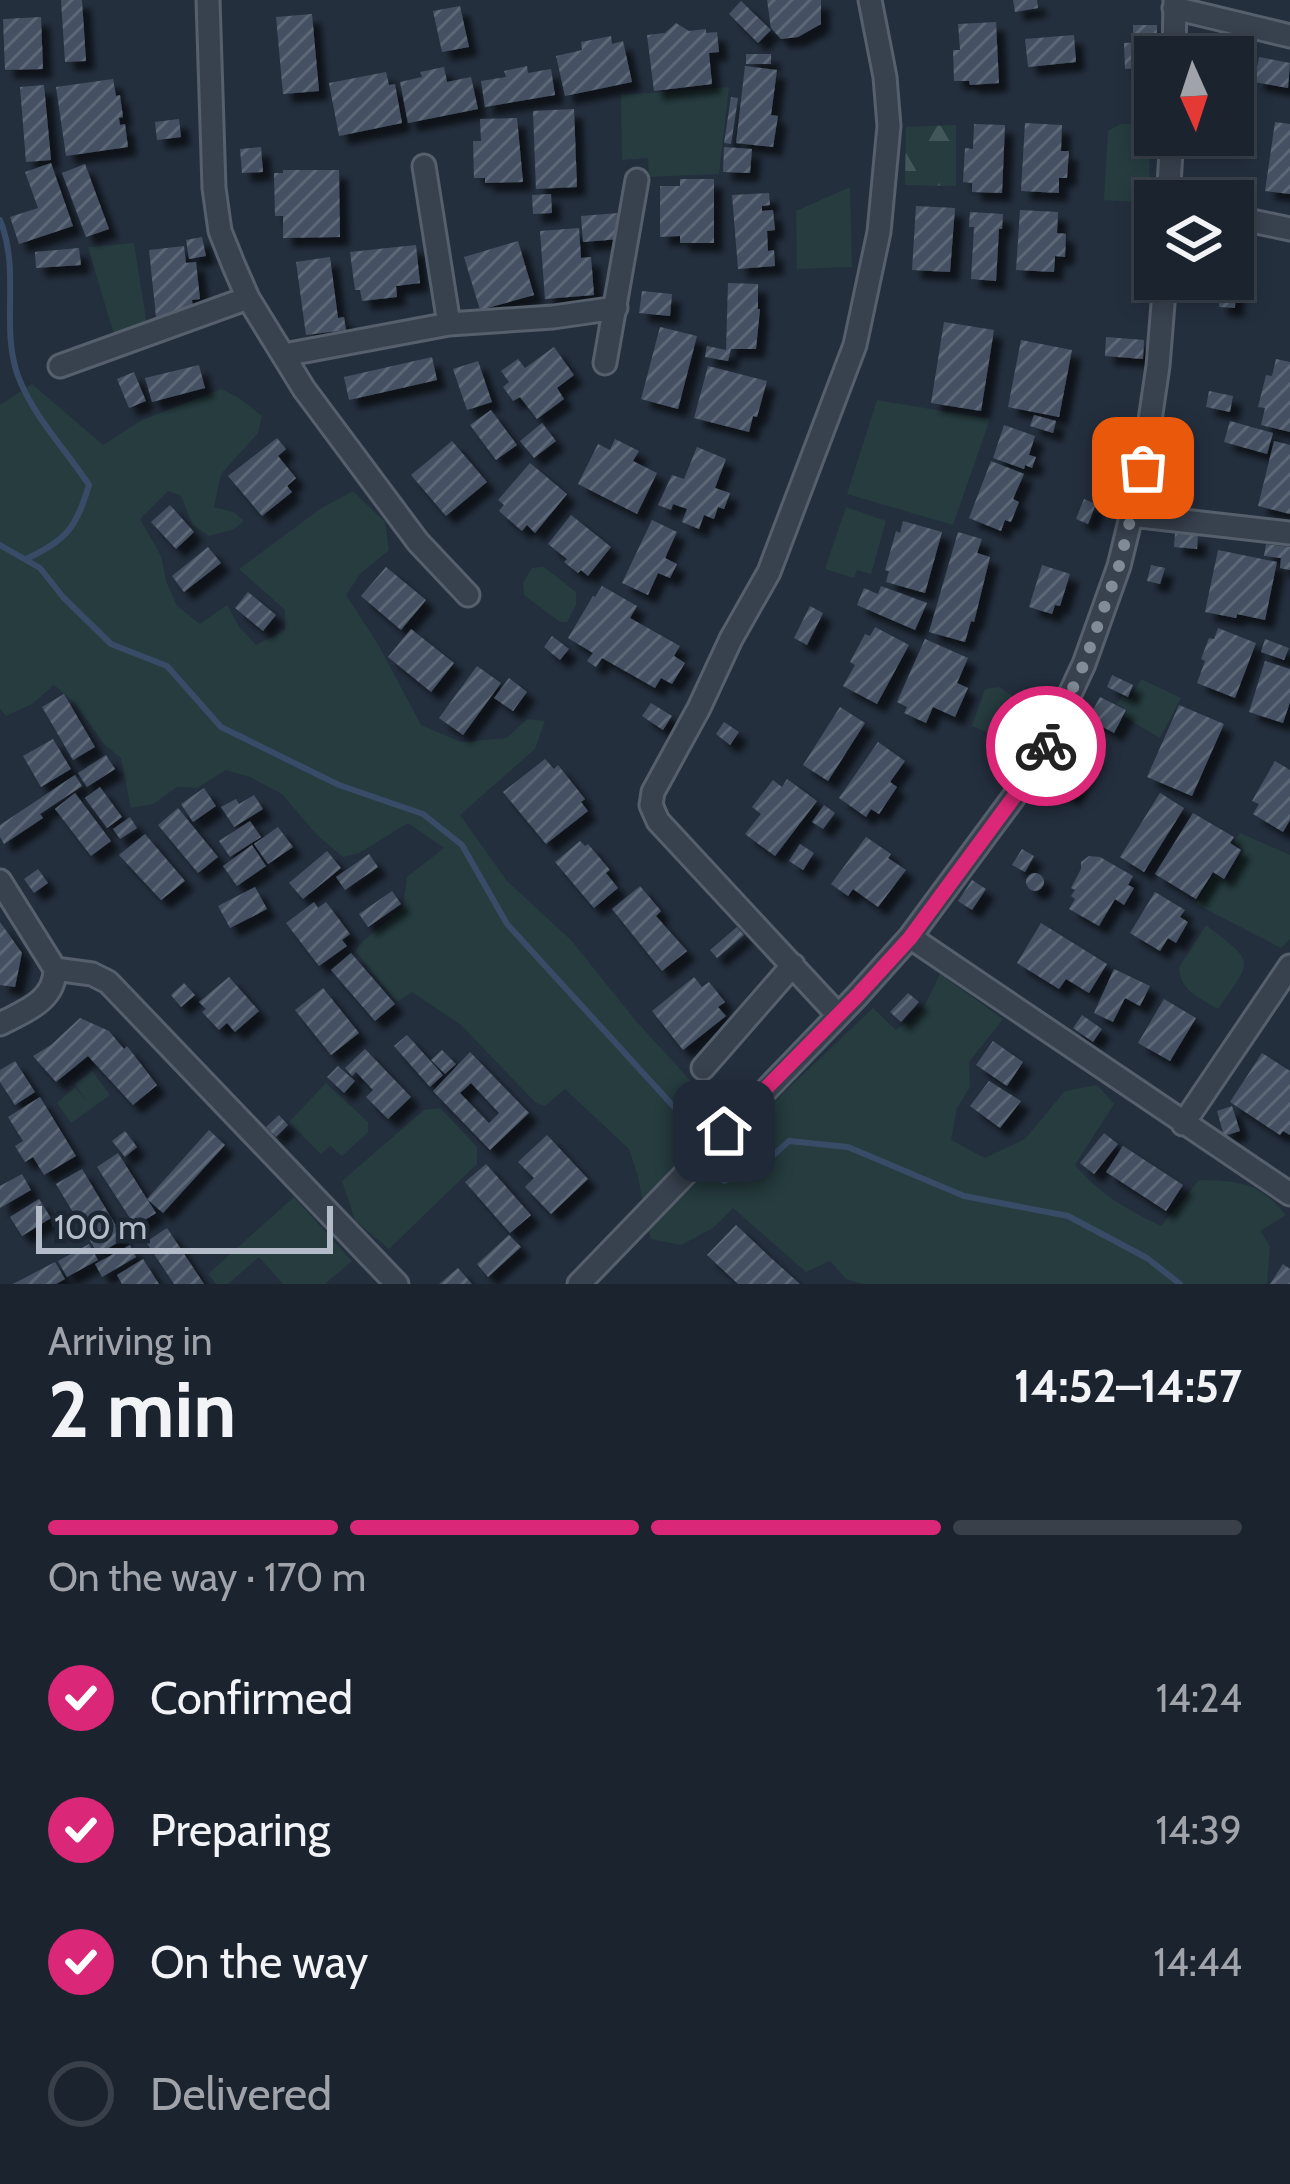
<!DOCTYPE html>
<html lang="en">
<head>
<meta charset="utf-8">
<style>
	:root { --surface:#1b232e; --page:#242b36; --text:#f1f3f6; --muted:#a0a4aa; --line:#39404a; --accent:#db2777 }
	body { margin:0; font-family:Cabin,sans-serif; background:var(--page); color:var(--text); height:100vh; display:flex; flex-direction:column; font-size:45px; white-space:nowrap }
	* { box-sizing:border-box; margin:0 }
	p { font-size:39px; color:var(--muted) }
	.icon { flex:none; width:66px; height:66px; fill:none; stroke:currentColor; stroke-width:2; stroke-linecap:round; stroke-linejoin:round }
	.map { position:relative; height:1284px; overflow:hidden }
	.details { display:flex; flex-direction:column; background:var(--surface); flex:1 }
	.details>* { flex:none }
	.needle { width:78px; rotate:177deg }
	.fabs { position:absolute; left:1134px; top:36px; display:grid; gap:24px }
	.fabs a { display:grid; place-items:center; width:120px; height:120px; border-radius:0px; background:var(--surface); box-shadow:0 6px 18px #0003,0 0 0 3px var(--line); font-size:60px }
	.scale { position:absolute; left:36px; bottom:30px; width:297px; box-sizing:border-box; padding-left:12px; border:6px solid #b4bcc9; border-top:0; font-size:33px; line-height:42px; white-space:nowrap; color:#b4bcc9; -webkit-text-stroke:9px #1d2633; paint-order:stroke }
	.pin { position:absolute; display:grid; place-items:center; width:102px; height:102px; color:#fff; margin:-51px; border-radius:24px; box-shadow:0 6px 18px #0006 }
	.courier { position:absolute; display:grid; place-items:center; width:120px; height:120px; margin:-60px; border:9px solid #db2777; border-radius:50%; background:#fff; color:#222; box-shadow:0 3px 15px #0007 }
	.summary em { font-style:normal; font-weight:700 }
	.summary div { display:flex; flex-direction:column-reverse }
	.summary { display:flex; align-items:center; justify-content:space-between; height:204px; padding:0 48px }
	h1 { font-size:78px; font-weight:700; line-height:90px }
	.bar { display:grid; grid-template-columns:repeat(4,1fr); gap:18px 12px; align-content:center; height:144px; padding:0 48px }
	.bar i { height:15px; border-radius:9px; background:var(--line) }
	.bar .selected { background:var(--accent) }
	.bar p { grid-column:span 4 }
	ol { padding:0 48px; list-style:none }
	li { display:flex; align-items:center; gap:36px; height:132px }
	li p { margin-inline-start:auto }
	li .icon { padding:12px; border-radius:50%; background:var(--accent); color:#fff; stroke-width:4 }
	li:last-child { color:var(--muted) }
	li i { width:66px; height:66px; border:6px solid var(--line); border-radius:50% }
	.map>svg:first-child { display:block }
</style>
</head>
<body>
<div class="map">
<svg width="1290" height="1284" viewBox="0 0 1290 1284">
	<defs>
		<pattern id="forest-firs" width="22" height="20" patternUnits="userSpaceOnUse" patternTransform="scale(3)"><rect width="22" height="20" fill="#263c3f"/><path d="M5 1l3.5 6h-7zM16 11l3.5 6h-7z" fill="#435659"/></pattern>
		<pattern id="building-hatch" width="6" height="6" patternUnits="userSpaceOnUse" patternTransform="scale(3)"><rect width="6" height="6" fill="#455162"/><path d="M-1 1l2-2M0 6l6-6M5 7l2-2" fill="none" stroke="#5d6877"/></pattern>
		<filter id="shadow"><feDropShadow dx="9" dy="9" stdDeviation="3" flood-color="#0009"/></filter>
	</defs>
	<rect width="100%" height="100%" fill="#242f3e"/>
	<!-- grass -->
	<path fill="#263c3f" d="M729,87L719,174L649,177L648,158L622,160L621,95Z
		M1149,123L1150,203L1104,200L1108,131L1121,124Z
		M850,187L852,267L797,269L796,211Z
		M134,243L148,332L115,338L88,247Z
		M32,384L103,445L142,420L221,389L239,398L262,416L258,433L221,474L214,507L234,512L244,521L234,529L209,536L193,525L181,496L168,491L140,519L161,556L166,581L177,606L200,624L227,605L240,628L256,645L285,630V610L239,569L320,509L353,491L385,522L389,550L360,574L346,595L379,646L421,725L461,742L507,738L527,719L545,721L535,749L460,815L507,881L571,940L636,1021L699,1090L714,1120L740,1134L873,1008L896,1030L923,1009L940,974L1003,1019L969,1062L970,1087L957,1108L951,1140L985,1158L1025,1139L1065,1091L1097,1085L1114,1104L1075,1165C1099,1194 1128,1210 1161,1226L1199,1180C1240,1181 1259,1182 1286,1215L1260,1231L1270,1246L1267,1284H863L846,1279L830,1261L806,1272L733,1208L713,1228L681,1245L651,1239L637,1173L629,1149L565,1089L545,1106L536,1103L461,1025L412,992L397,1002L356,952L359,945L403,907L407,877L444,848L408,823L359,853L343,857L317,835L282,794L250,777L226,770L197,788L177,787L153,804L131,808L121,758L105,745L74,702L54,685L32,704L6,716L0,709V405Z
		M877,400L990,419L953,525L847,494Z
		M846,507L886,521L871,574L857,570L854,578L825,569Z
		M544,567L576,592V605L567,622H560L524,595L523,583L532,568Z
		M1141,679L1181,698L1160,738L1124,717L1127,710L1117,704L1122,695L1131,699Z
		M999,687L1018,700L999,737L972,726L985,689Z
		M1240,833L1290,855V939L1281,948L1196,904L1214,874L1228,881L1244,851L1234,843Z
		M1206,925C1255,963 1254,958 1218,1009C1200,998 1180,991 1179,967Z
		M92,1071L110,1095L71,1123L57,1103L75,1087L87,1102L75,1084Z
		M326,1083L368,1122V1132L342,1156L330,1146L321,1154L289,1122Z
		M440,1108L477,1147V1164L389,1249L355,1220L342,1181L424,1110Z
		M294,1197L352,1261L325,1284H283L259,1257L228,1284H216L208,1274Z"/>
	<!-- forest -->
	<path fill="url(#forest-firs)" d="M956,125V186L905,185L906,127Z"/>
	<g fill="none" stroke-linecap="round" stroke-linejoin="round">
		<!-- stream -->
		<path stroke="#394c67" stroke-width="6" d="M0,220C21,271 0,327 18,376C33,416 66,450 89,485C76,528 67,540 26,559
			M0,545L40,568L63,597L111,644L167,666L221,727L339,785L423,814L462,845L507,924L675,1108L693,1150L724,1181L759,1168L789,1141L848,1147L964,1196L1068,1216L1147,1258L1180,1284"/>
	</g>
	<!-- building -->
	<path fill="url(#building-hatch)" fill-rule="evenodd" filter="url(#shadow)" d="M61,0H82L86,61L65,62Z
		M767,0H821V24L798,37L781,39L771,28Z
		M1013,0H1037L1038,8L1015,12Z
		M741,1L771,30L758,43L729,14Z
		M460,6L469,47L442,52L433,11Z
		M312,14L319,91L283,94L276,17Z
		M41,17L43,69L5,70L3,19Z
		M996,22L999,83L970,85L969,81H954L953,50H960L958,24Z
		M676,23L689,31L706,29V33L717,32L719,52L709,53L712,84L654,91L647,35L665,33Z
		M1133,25H1157V39H1133Z
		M1074,35L1076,62L1028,67L1025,39Z
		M611,36L612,44L623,41L632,82L565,96L556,56L582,50L581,42Z
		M1143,42L1144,68L1125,69L1124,43Z
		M1195,43H1215V57H1195Z
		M746,54H771V64H746Z
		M1259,57L1290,63L1288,88L1254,82Z
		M527,66L528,73L551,69L555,95L485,107L481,81L506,77L504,71Z
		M745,66L777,70L771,115L778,116L773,147L736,143Z
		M444,67L447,82L471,77L478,109L408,123L400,82L422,77L420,72Z
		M386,72L389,85L395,84L402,123L339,136L329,83Z
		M113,79L116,96L120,95L123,117L119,118L120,125L125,124L128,147L66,156L56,87Z
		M44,85L51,160L26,162L20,87Z
		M731,97L738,98L731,144L724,143Z
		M574,109L577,187L536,189L533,111Z
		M517,118L523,182L485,183V178H474L473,141H481L480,119Z
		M179,119L181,137L157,140L155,122Z
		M1275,122L1290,124V194L1265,191Z
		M1025,123L1062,125L1061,151H1069L1067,178H1059V193L1021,191Z
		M974,124L1005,125L1002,193L972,192V183L963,182L965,148L973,149Z
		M261,147L263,172L242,173L240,149Z
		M724,147L752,149L750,173L723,172Z
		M51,163L73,226L19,244L10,217L38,208L25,172Z
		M85,164L109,229L86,237L62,173Z
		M283,170H339L340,237L283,238V216H275L274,173H283Z
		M680,179H714V243H680V236L660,237V186H680Z
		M1222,180V193H1202V181Z
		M769,193L770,205L762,206V211L773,210L775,230L767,231L768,251L774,250L775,266L738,269L732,195Z
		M551,194L552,213L533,214L532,195Z
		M916,206L955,208L950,272L912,270Z
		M1020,210L1058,212L1057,233L1066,234L1065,257L1055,256L1054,272L1016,270Z
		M970,212L1003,214L1002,229H999L996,281L971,279L974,227H969Z
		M618,213L620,239L583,242L581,216Z
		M579,228L581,258L591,257L594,295L545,299L540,231Z
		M202,237L206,256L189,259L186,240Z
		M518,241L534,295L480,310L464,257Z
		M416,245L420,283L396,286L397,297L362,301L360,290H355L350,252Z
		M184,246L186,263L196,262L200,299L192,300L194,314L156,317L149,250Z
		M79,248L81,265L36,268L35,252Z
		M330,257L338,318L344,317L346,330L306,335L296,262Z
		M1220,279H1236L1235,308L1219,307Z
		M728,283L758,284V309H760L756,349H731L728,361L705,357L707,346L726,350Z
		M642,291L672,294L670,316L639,313Z
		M944,322L994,330L981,411L931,403Z
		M660,327L697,336L678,409L641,399Z
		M1106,337L1144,340L1143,359L1105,356Z
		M1021,340L1072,350L1059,417L1008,407Z
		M554,347L574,375L557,388L564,399L537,419L520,397L513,401L503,387L509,382L501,371L518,359L525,368Z
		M432,357L437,380L349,400L344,377Z
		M1276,359L1290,362V432L1261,425L1265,408L1258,407L1266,375L1272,376Z
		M478,361L492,402L467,410L453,369Z
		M199,365L205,388L152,402L145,378Z
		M708,366L767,381L757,417L753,416L749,432L694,418Z
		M134,372L146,401L129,408L117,379Z
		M1209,391L1233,396L1230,412L1206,407Z
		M491,410L517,445L496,460L470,425Z
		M1034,415L1056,421L1053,433L1030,426Z
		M1230,421L1273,433L1267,454L1224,442Z
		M542,423L556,441L534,458L520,441Z
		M1004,425L1035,436L1029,455L1036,457L1032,468L1025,465L1024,469L993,458Z
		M277,438L286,449L278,456L296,478L287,486L292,492L262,516L228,476Z
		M615,439L639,451L633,461L657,473L637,514L578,484L598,444L610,450Z
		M452,441L487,482L446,516L411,475Z
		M1274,441L1290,445V514L1258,506Z
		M697,447L726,459L715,488L730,493L724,509L718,507L714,519L704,515L699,529L682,522L687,509L673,504L671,510L658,505L672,475L684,479Z
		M991,461L1024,474L1013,499L1019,502L1011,522L1005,520L1001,531L969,518Z
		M530,463L567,494L535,533L527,525L522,531L499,511L504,505L498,500Z
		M1084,499L1096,504L1088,524L1076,519Z
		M170,505L194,532L176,549L151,522Z
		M571,515L611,547L588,576L581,570L578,573L564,562L567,559L548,544Z
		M652,520L677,532L665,558L677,564L670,578L658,573L648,595L622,583Z
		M903,521L942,532L925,593L886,582L889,571L885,570L896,531L900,533Z
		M958,532L982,539L977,553L990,557L974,622L971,621L965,642L929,632Z
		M1175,533L1198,535L1197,549L1174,547Z
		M1266,544L1290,547V570L1280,568L1281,558L1264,556Z
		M208,547L221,563L184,592L172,576Z
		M1218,550L1277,562L1265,620L1237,614L1236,618L1205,612Z
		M1042,565L1070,574L1060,606L1055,605L1052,614L1029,607Z
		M1151,565L1165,568L1160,584L1147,581Z
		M386,567L426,600L401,630L361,596Z
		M602,586L637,606L630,618L680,646L674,656L685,663L672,684L661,678L655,688L602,658L596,667L587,661L593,653L568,638L593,596L595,597Z
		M881,586L927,603L915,630L857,605L864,588L878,594Z
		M248,592L276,615L263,631L235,608Z
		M810,606L823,613L807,645L794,638Z
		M875,627L909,645L877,704L843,686L855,665L850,662L865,634L870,636Z
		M1218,628L1256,643L1235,698L1197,683L1205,661L1201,659L1209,638L1214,639Z
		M411,629L454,663L431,692L388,657Z
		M552,636L569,649L560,660L544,647Z
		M925,639L968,658L957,683L968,688L955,717L933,707L926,723L904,713L907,707L897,702Z
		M1265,639L1289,648L1284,660L1261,652Z
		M1265,661L1290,669V702L1283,723L1249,712Z
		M477,666L501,683L463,735L439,718Z
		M1112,675L1133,685L1128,697L1107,687Z
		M509,678L527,692L513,711L494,698Z
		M64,694L95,747L73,760L42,707Z
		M1100,697L1126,710L1114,733L1088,719Z
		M651,703L672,716L663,730L642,716Z
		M1179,705L1224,724L1192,796L1147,777Z
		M840,707L865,723L828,781L803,765Z
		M724,722L739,732L730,745L716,734Z
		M53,739L71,769L41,787L23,756Z
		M878,742L905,761L890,782L897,787L879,814L871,809L866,817L839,798Z
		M1075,745L1094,755L1071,797L1052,787Z
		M106,755L115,769L87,787L78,773Z
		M545,759L554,769L558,765L585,799L581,802L588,811L546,844L503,792Z
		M1275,761L1290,770V820L1283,832L1253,814L1259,804L1252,801Z
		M75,775L82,786L40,814L43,818L4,844L0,837V825Z
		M787,779L817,801L775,856L745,834L761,814L752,807L773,780L782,787Z
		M100,787L122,817L107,828L85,798Z
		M204,788L216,806L193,822L181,804Z
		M75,793L111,841L91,856L55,809Z
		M1160,793L1184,808L1144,872L1120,857Z
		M254,795L263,809L234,827L221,807L236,799L239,804Z
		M824,805L835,813L823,829L812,822Z
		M178,808L218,857L198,873L158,825Z
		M1193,813L1234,837L1230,843L1241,850L1224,879L1213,872L1196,899L1155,874Z
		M130,817L137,828L120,839L113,829Z
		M250,821L261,837L230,857L219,841Z
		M278,827L293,847L268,864L254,844Z
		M145,834L185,881L161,900L119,855Z
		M866,837L891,854L888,858L906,870L878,907L853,889L848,896L831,884Z
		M580,841L585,846L588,844L610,870L606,873L618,888L594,908L555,862Z
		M800,844L814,853L803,870L789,861Z
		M252,845L266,866L237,886L223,866Z
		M1022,849L1034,856L1025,872L1012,865Z
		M327,851L341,868L303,899L289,883Z
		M369,854L378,867L345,890L336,877Z
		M1089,856L1100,857L1133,876L1128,885L1134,888L1124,905L1115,899L1099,926L1069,909L1075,899L1071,896L1075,890L1071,888L1081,869V862Z
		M38,869L48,883L34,893L24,879Z
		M1026 882a9 9 0 1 1 18 0a9 9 0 1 1-18 0Z
		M972,880L986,889L972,910L958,901Z
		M640,886L661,911L656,916L687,951L662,971L612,909Z
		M255,887L267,909L230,928L218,906Z
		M392,891L401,904L368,927L359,914Z
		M1155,892L1185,910L1180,917L1188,922L1176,943L1168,938L1160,951L1130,933Z
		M314,902L318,908L326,902L350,934L342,940L347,946L319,966L286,923Z
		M0,922L22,953L15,987L0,985Z
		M1041,923L1107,964L1089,993L1066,979L1059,989L1017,963Z
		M737,927L744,935L717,958L710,950Z
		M351,953L395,1004L375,1021L331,970Z
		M1114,969L1150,986L1140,1006L1125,998L1113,1022L1094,1013Z
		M229,977L259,1011L235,1032L227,1023L219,1030L202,1012L206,1009L199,1002Z
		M694,977L702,987L709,982L725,1002L718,1007L726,1016L683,1050L652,1011Z
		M184,983L195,995L181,1007L171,995Z
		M323,988L359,1033L331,1055L295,1010Z
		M908,993L919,1002L901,1022L890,1012Z
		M1164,999L1196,1018L1170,1061L1138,1043Z
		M1082,1015L1102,1029L1093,1042L1073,1028Z
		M80,1018L109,1031L124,1049L127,1046L157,1085L133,1105L88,1056L56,1082L33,1056L51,1045Z
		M407,1035L443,1075L430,1087L394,1046Z
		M993,1041L1023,1062L1007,1086L976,1065Z
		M365,1049L411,1097L388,1119L366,1097L373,1090L356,1072L352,1076L345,1068Z
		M442,1050L456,1064L445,1074L431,1060Z
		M470,1052L529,1113L490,1150L433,1091ZM471,1083L499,1113L489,1123L460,1093Z
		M1262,1053L1290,1071V1135L1283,1131L1280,1135L1230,1102Z
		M15,1061L35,1092L15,1105L0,1082V1070Z
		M338,1066L355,1081L344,1093L327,1077Z
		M989,1081L1021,1101L1000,1128L970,1106Z
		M40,1097L76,1156L44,1175L33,1157L25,1162L15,1146L23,1141L8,1117Z
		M1232,1106L1240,1131L1224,1136L1217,1111Z
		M279,1115L288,1125L276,1137L266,1127Z
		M209,1130L225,1145L163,1213L147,1199L156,1213L135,1226L97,1167L118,1153L147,1199Z
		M125,1131L137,1147L125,1157L112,1141Z
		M1104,1133L1118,1144L1094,1174L1080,1163Z
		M547,1135L588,1179L551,1214L525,1187L534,1178L518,1162Z
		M1123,1146L1183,1185L1166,1211L1106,1172Z
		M486,1164L531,1215L510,1233L465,1182Z
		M82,1169L124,1239L98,1254L56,1184Z
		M22,1174L31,1190L0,1208V1186Z
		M39,1199L51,1218L22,1236L10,1217Z
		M736,1225L771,1258L800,1284H738L707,1255Z
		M167,1228L204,1284H174L146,1242Z
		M509,1235L521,1247L488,1277L477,1264Z
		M89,1244L98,1260L67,1277L58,1261Z
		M130,1245L136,1257L102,1277L95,1264Z
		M143,1259L159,1284H122L117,1275Z
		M55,1262L65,1279L56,1284H13Z
		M1283,1264L1290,1269V1284H1270Z
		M458,1268L472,1284H439Z"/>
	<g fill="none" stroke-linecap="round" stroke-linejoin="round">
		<defs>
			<path id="street" d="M208,0L214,188L220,231L234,266L248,298L304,389L418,542L468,595
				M1174,8L1290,36
				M1174,57L1175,0
				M424,166L449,324
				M1168,201L1172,135
				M1233,217L1290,229
				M284,355L449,324L553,317L616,308
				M605,363L637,180
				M60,366L248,298
				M1131,515L1290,533
				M0,881L55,969C55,1001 25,1011 0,1024
				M910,937L1290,1194
				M55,969L92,974L108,982L397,1284
				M838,1015L658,821L651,805L653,792L699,708L731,639L769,572L855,345L879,232L889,126L885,77L870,0
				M703,1068L793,965
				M1183,1124L1290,966
				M579,1284L857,996L910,937L1036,767L1084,664L1119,566L1143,468L1158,366L1165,279"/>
		</defs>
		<!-- street casing -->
		<use href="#street" stroke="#565f6c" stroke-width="27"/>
		<!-- street -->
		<use href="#street" stroke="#38414e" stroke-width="21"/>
	</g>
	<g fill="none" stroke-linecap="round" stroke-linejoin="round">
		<!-- done -->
		<path stroke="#828b98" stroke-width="12" stroke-dasharray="0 21.6" d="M1046,746L1084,664L1119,566L1143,468"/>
		<!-- route -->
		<path stroke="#db2777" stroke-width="15" d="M724,1131L857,996L910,938L1036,767L1046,746"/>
	</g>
</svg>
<div class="fabs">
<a><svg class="needle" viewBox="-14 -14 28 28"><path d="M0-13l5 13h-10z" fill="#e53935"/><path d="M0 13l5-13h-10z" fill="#a0a4aa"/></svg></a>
<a><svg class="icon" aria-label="layers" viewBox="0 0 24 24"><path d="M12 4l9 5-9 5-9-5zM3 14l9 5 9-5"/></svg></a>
</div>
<div class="scale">100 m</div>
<div class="pin" style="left:1143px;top:468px;background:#ea580c"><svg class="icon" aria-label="bag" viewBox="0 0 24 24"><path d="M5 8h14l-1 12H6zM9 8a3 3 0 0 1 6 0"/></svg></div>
<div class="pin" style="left:724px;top:1131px;background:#1f2937"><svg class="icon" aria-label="home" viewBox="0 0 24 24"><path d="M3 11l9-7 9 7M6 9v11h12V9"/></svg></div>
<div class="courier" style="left:1046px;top:746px"><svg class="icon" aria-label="bike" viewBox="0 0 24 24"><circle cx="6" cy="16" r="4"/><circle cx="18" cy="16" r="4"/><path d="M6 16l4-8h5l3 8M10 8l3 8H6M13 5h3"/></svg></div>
</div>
<section class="details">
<div class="summary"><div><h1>2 min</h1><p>Arriving in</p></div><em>14:52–14:57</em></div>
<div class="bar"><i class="selected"></i><i class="selected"></i><i class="selected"></i><i></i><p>On the way · 170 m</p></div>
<ol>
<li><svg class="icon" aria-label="check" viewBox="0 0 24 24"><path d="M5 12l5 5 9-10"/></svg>Confirmed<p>14:24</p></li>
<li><svg class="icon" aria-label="check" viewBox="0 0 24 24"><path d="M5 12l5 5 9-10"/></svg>Preparing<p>14:39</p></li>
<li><svg class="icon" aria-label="check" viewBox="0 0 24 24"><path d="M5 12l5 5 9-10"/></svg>On the way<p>14:44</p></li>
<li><i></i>Delivered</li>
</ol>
</section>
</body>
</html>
